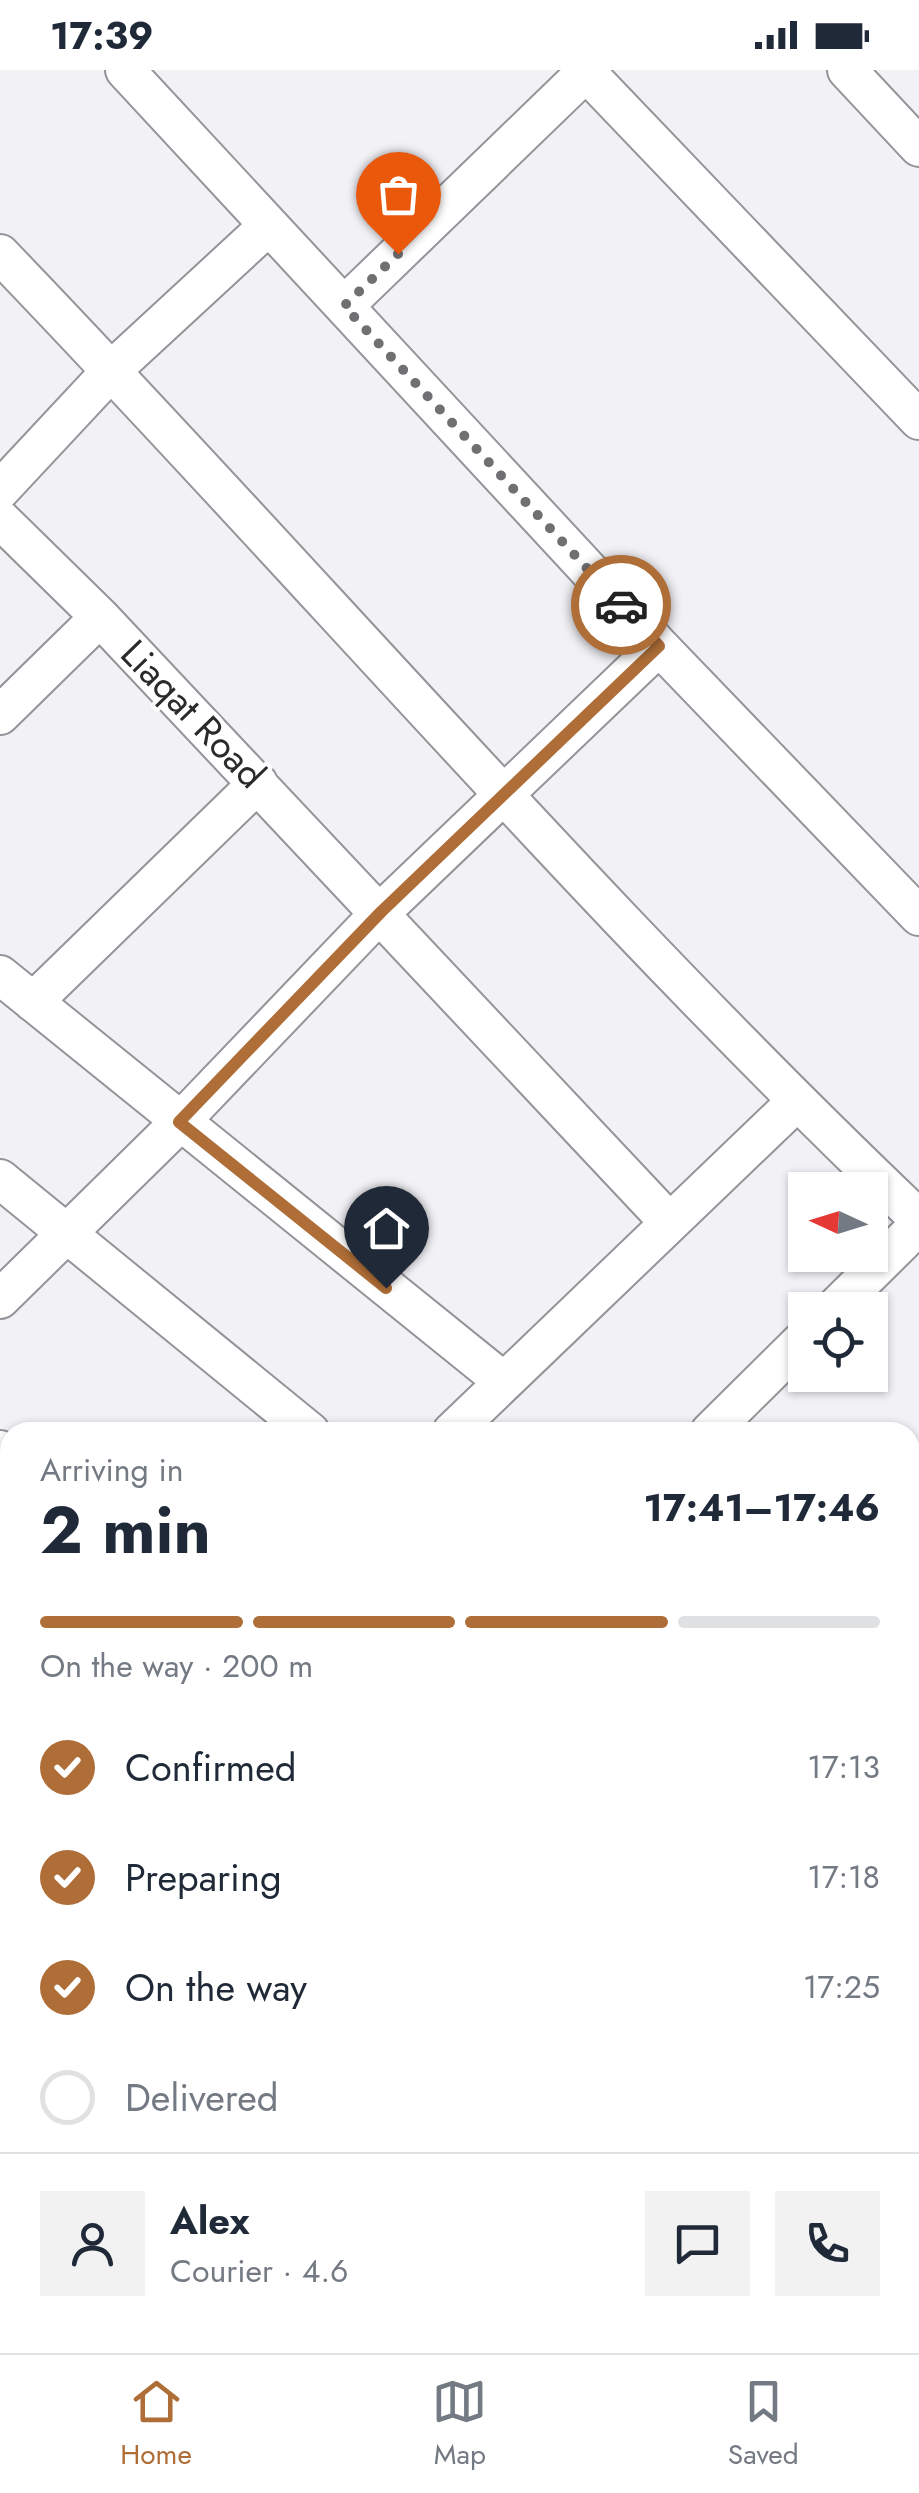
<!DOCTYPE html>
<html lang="en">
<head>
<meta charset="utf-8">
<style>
	:root { --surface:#fff; --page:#f2f2f3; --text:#1f2937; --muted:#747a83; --line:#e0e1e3; --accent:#af6e37 }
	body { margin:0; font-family:Jost,sans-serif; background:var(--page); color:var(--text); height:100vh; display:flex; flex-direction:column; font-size:38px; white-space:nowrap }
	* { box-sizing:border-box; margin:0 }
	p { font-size:32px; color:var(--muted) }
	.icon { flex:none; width:55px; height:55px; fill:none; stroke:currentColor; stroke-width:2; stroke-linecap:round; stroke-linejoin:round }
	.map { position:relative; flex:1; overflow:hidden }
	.sheet { position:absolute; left:0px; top:1352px; width:920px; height:932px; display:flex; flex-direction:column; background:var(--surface); border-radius:30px 30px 0 0; box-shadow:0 2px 8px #0004 }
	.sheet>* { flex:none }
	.needle { width:65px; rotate:274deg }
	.buttons { position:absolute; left:788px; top:1102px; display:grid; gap:20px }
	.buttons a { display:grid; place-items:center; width:100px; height:100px; border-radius:0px; background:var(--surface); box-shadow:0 2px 8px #0004; font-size:50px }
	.pin { position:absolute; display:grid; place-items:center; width:85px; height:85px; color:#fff; margin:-102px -42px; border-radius:50% 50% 50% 0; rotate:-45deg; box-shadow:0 0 10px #0007 }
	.pin .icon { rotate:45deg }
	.courier { position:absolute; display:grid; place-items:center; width:100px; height:100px; margin:-50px; border:8px solid #af6e37; border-radius:50%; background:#fff; color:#222; box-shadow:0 2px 12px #0007 }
	.head em { font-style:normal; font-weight:700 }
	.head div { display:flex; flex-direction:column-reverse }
	.head { display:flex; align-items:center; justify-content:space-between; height:170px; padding:0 40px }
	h1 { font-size:65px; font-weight:700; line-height:75px }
	.bar { display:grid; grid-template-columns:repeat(4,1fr); gap:15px 10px; align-content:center; height:120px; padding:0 40px }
	.bar i { height:12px; border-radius:8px; background:var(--line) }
	.bar .selected { background:var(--accent) }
	.bar p { grid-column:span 4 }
	.line { display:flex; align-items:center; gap:25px; padding:0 40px; border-top:2px solid var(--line) }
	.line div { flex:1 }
	.round { display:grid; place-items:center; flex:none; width:105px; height:105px; border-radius:0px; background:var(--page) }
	ol { padding:0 40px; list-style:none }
	li { display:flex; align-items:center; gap:30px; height:110px }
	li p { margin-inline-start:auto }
	li .icon { padding:10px; border-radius:50%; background:var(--accent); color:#fff; stroke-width:4 }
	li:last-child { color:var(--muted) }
	li i { width:55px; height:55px; border:5px solid var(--line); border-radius:50% }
	.status { display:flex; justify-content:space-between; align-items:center; height:70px; padding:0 50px; background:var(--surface); direction:ltr }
	.status svg { height:28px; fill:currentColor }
	.tabs { display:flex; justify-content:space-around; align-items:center; height:140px; border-top:2px solid var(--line); background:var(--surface); font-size:28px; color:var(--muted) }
	.tabs a { display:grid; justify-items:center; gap:5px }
	.tabs .selected { color:var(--accent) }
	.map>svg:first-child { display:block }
</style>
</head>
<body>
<div class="status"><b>17:39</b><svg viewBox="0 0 49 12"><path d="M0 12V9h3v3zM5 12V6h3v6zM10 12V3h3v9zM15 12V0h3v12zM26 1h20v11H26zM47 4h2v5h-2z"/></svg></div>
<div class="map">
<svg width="919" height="2283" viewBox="0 0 919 2283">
	<rect width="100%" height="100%" fill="#f2f1f6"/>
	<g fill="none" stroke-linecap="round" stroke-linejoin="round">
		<defs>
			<path id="street" d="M125,0L659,576L919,846
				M847,0L919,77
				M586,2L919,350
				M0,184C308,504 597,843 919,1149
				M344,236L588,0
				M0,420L112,300L268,156
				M0,449L100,547L669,1152
				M0,645L100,547
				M0,905L504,1312
				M33,932L258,713
				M0,1109L310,1362
				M0,1229L179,1053L381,842L659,576
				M833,1240L919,1155
				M452,1362L796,1032
				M710,1362L805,1268
				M0,1380L10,1388
				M0,1481L10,1471
				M910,1610L919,1602
				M0,1830L10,1820
				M910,1831L919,1841
				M910,1925L919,1916
				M0,2074L10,2085
				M910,2082L919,2089
				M910,2154L919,2145
				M180,2275L188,2283
				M263,2283L271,2275
				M531,2283L539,2275
				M787,2283L795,2275"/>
		</defs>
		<!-- street casing -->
		<use href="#street" stroke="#949398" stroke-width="42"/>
		<!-- street -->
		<use href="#street" stroke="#fff" stroke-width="38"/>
	</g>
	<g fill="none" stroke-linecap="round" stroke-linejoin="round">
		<!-- done -->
		<path stroke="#706f72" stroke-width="10" stroke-dasharray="0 18" d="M398,184L344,236L621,535"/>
		<!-- route -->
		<path stroke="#af6e37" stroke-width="12" d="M386,1218L179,1052L381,842L659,576L621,535"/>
	</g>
	<g text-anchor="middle" stroke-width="8" stroke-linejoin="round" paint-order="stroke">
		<!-- street labels -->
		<g font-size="38" fill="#2a292b" stroke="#fff">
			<text transform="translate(193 644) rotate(46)" y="13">Liaqat Road</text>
		</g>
	</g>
</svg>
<div class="buttons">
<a><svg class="needle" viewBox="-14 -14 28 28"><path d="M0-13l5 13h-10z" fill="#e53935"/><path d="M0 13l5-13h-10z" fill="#747a83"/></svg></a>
<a><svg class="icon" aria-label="locate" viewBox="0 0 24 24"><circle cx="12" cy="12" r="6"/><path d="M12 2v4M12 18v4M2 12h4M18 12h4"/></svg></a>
</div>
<div class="pin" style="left:398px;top:184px;background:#ea580c"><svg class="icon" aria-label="bag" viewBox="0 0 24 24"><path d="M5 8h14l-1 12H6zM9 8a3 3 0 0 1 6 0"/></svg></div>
<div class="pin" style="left:386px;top:1218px;background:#1f2937"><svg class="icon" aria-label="home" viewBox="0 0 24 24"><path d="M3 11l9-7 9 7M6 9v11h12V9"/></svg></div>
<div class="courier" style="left:621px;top:535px"><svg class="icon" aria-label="car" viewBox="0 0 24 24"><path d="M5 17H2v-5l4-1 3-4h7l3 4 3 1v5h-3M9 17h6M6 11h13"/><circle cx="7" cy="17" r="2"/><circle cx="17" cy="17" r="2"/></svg></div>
<section class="sheet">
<div class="head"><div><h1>2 min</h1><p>Arriving in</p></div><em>17:41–17:46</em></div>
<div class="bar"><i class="selected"></i><i class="selected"></i><i class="selected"></i><i></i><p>On the way · 200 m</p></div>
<ol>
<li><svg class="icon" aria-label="check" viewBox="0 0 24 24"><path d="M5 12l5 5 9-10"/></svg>Confirmed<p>17:13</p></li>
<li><svg class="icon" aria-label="check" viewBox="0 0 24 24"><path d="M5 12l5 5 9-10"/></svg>Preparing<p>17:18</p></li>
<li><svg class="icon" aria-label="check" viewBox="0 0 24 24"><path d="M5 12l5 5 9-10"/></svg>On the way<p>17:25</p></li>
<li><i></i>Delivered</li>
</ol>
<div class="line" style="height:180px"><a class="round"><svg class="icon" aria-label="person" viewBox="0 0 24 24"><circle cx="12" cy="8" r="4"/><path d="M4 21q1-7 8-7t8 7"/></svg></a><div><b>Alex</b><p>Courier · 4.6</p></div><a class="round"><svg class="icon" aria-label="chat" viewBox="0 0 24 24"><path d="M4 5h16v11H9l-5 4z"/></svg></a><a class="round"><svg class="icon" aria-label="phone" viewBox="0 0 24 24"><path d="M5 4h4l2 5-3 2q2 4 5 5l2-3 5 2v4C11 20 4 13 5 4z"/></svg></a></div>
</section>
</div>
<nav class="tabs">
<a class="selected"><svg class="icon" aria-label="home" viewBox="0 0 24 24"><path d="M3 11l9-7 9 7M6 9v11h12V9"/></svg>Home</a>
<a><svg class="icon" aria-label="map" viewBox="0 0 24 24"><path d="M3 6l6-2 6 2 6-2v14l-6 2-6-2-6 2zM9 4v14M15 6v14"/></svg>Map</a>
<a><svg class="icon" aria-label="saved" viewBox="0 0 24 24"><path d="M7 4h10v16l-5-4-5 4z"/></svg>Saved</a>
</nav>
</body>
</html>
